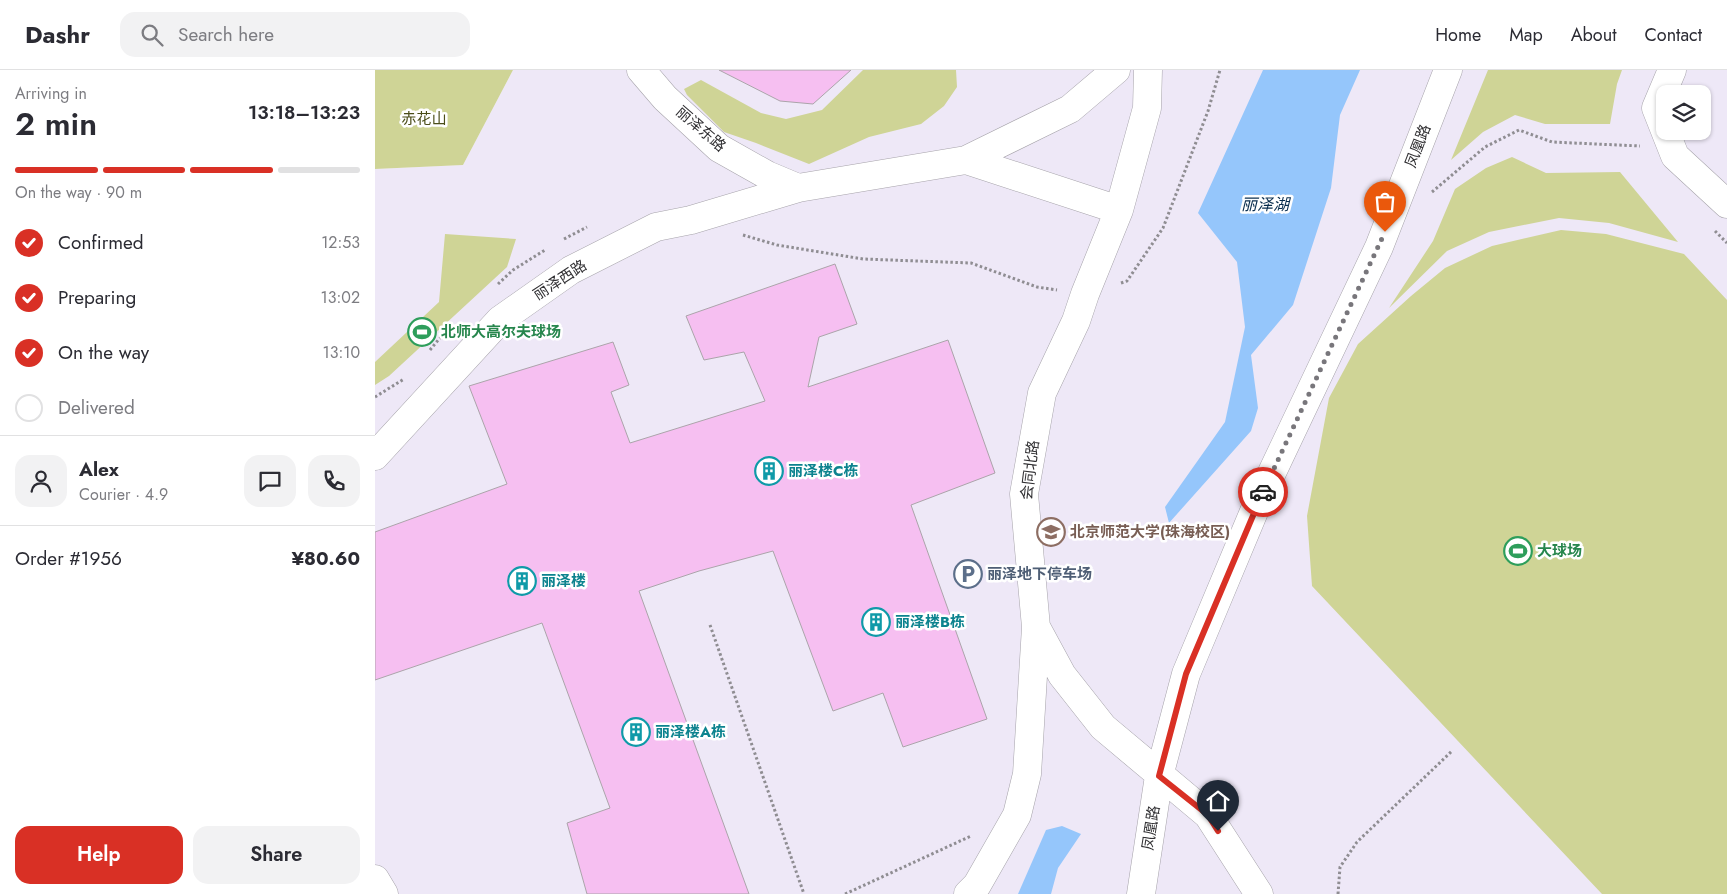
<!DOCTYPE html>
<html lang="en">
<head>
<meta charset="utf-8">
<style>
	:root { --surface:#fff; --page:#f2f2f3; --text:#2b2b33; --muted:#7c7c81; --line:#e1e1e2; --accent:#d93025 }
	body { margin:0; font-family:Jost,"Noto Sans SC",sans-serif; background:var(--page); color:var(--text); height:100vh; display:flex; flex-direction:column; font-size:19px; white-space:nowrap }
	* { box-sizing:border-box; margin:0 }
	p { font-size:16px; color:var(--muted) }
	.icon { flex:none; width:28px; height:28px; fill:none; stroke:currentColor; stroke-width:2; stroke-linecap:round; stroke-linejoin:round }
	.map { position:relative; flex:1; overflow:hidden }
	.sheet { display:flex; flex-direction:column; background:var(--surface); width:375px }
	.sheet>* { flex:none }
	.controls { position:absolute; left:1281px; top:15px; display:grid; gap:10px }
	.controls a { display:grid; place-items:center; width:55px; height:55px; border-radius:10px; background:var(--surface); box-shadow:0 1px 4px #0004; font-size:25px }
	.pin { position:absolute; display:grid; place-items:center; width:42px; height:42px; color:#fff; margin:-51px -21px; border-radius:50% 50% 50% 0; rotate:-45deg; box-shadow:0 0 5px #0007 }
	.pin .icon { rotate:45deg }
	.courier { position:absolute; display:grid; place-items:center; width:50px; height:50px; margin:-25px; border:4px solid #d93025; border-radius:50%; background:#fff; color:#222; box-shadow:0 1px 6px #0007 }
	.overview em { font-style:normal; font-weight:600 }
	.overview div { display:flex; flex-direction:column-reverse }
	.overview { display:flex; align-items:center; justify-content:space-between; height:85px; padding:0 15px }
	h1 { font-size:32px; font-weight:600; line-height:38px }
	.bar { display:grid; grid-template-columns:repeat(4,1fr); gap:8px 5px; align-content:center; height:60px; padding:0 15px }
	.bar i { height:6px; border-radius:4px; background:var(--line) }
	.bar .active { background:var(--accent) }
	.bar p { grid-column:span 4 }
	.line { display:flex; align-items:center; gap:12px; padding:0 15px; border-top:1px solid var(--line) }
	.line div { flex:1 }
	.round { display:grid; place-items:center; flex:none; width:52px; height:52px; border-radius:15px; background:var(--page) }
	ol { padding:0 15px; list-style:none }
	li { display:flex; align-items:center; gap:15px; height:55px }
	li p { margin-inline-start:auto }
	li .icon { padding:5px; border-radius:50%; background:var(--accent); color:#fff; stroke-width:4 }
	li:last-child { color:var(--muted) }
	li i { width:28px; height:28px; border:2px solid var(--line); border-radius:50% }
	.action { display:flex; gap:10px; margin-top:auto; padding:10px 15px }
	.action a { flex:1; height:58px; border-radius:15px; background:var(--accent); color:#fff; font-size:20px; font-weight:600; line-height:58px; text-align:center }
	.action a+a { background:var(--page); color:var(--text) }
	header { display:flex; align-items:center; gap:30px; box-sizing:border-box; height:70px; padding:0 25px; background:var(--surface); border-bottom:1px solid var(--line) }
	header strong { font-size:24px }
	nav { display:flex; gap:28px; margin-inline-start:auto; font-size:18px }
	.search { width:350px; height:45px; background:var(--page); display:flex; align-items:center; gap:12px; box-sizing:border-box; padding:0 18px; border-radius:15px; color:var(--muted); font-size:19px }
	main { display:flex; flex:1; min-height:0 }
	.map>svg:first-child { display:block }
</style>
</head>
<body>
<header>
<strong>Dashr</strong>
<div class="search"><svg class="icon" aria-label="search" viewBox="0 0 24 24"><circle cx="10" cy="10" r="6"/><path d="M15 15l6 6"/></svg>Search here</div>
<nav><a>Home</a><a>Map</a><a>About</a><a>Contact</a></nav>
</header>
<main>
<section class="sheet">
<div class="overview"><div><h1>2 min</h1><p>Arriving in</p></div><em>13:18–13:23</em></div>
<div class="bar"><i class="active"></i><i class="active"></i><i class="active"></i><i></i><p>On the way · 90 m</p></div>
<ol>
<li><svg class="icon" aria-label="check" viewBox="0 0 24 24"><path d="M5 12l5 5 9-10"/></svg>Confirmed<p>12:53</p></li>
<li><svg class="icon" aria-label="check" viewBox="0 0 24 24"><path d="M5 12l5 5 9-10"/></svg>Preparing<p>13:02</p></li>
<li><svg class="icon" aria-label="check" viewBox="0 0 24 24"><path d="M5 12l5 5 9-10"/></svg>On the way<p>13:10</p></li>
<li><i></i>Delivered</li>
</ol>
<div class="line" style="height:90px"><a class="round"><svg class="icon" aria-label="person" viewBox="0 0 24 24"><circle cx="12" cy="8" r="4"/><path d="M4 21q1-7 8-7t8 7"/></svg></a><div><b>Alex</b><p>Courier · 4.9</p></div><a class="round"><svg class="icon" aria-label="chat" viewBox="0 0 24 24"><path d="M4 5h16v11H9l-5 4z"/></svg></a><a class="round"><svg class="icon" aria-label="phone" viewBox="0 0 24 24"><path d="M5 4h4l2 5-3 2q2 4 5 5l2-3 5 2v4C11 20 4 13 5 4z"/></svg></a></div>
<div class="line" style="height:65px"><div>Order #1956</div><b>¥80.60</b></div>
<div class="action"><a>Help</a><a>Share</a></div>
</section>
<div class="map">
<svg width="1352" height="824" viewBox="0 0 1352 824">
	<rect width="100%" height="100%" fill="#f9f6fe"/>
	<!-- built -->
	<path fill="#eee8f7" fill-rule="evenodd" d="M138,0H1352V824H0V99L88,95ZM1290,24H1328V61H1290Z"/>
	<!-- green -->
	<path fill="#cfd496" d="M0,0H138L88,95L0,99Z
		M488,0H581L582,17L569,36L546,54L494,67L434,94L381,73L349,62L312,25L309,19L326,10L386,43L411,49L447,40Z
		M1113,0H1247L1242,14L1235,54H1170L1140,45L1108,62L1076,90Z
		M1137,87L1171,103L1245,102L1303,172L1234,153L1184,148L1114,162L1072,181L1014,238L1058,171L1080,119L1111,98Z
		M1186,160L1231,164L1309,184L1352,230V824H1227L937,516L932,446L954,328L983,274L1036,226L1070,198L1117,176Z
		M70,164L141,169L132,197L14,306L0,315V292L64,232Z"/>
	<!-- water -->
	<path fill="#95c6fb" d="M888,0H985L965,45L956,118L918,235L876,285L883,338L876,361L794,453L790,437L850,352L870,257L862,192L823,143Z
		M687,756L706,764L683,798L676,824H643L671,760Z"/>
	<!-- building -->
	<path fill="#f6bff1" stroke="#aba4aa" d="M344,0H476L438,34L405,31Z
		M460,194L482,254L444,267L433,317L573,270L620,403L536,435L612,649L528,677L508,623L458,641L398,481L324,501L264,521L374,824H212L192,753L235,738L167,553L0,610V462L132,414L94,316L238,272L254,315L236,322L255,373L390,331L369,282L329,290L311,246Z"/>
	<g fill="none" stroke-linecap="round" stroke-linejoin="round">
		<defs>
			<path id="minor" d="M266,0L290,28L344,78L392,105L423,118
				M773,0L772,38L744,140L710,224L701,251L667,323L649,424L661,557L687,605L728,657L833,745L884,824
				M1297,0L1281,38L1300,86L1352,134
				M591,90L744,140
				M0,386L125,250L196,200L281,157L316,150L423,118L591,90L695,39L741,0
				M0,809L9,824
				M593,824L602,815L642,745L652,704L661,557
				M766,824L784,706L811,604L883,432L1004,177L1073,0"/>
		</defs>
		<!-- minor casing -->
		<use href="#minor" stroke="#a6a3aa" stroke-width="29"/>
		<!-- path -->
		<path stroke="#8f8d92" stroke-width="3" stroke-dasharray="2.5 2.5" stroke-linecap="butt" d="M1057,122L1110,77L1144,60L1177,72L1265,76
			M1340,161L1352,173
			M368,165L402,175L488,189L596,193L662,217L682,220
			M189,169L212,157
			M746,213L752,211L788,158L833,41L845,0
			M123,214L138,200L170,180
			M55,280L64,269L76,258
			M0,327L29,309
			M335,555L429,824
			M470,824L596,766
			M963,824L965,797L982,772L1077,681"/>
		<!-- minor -->
		<use href="#minor" stroke="#fff" stroke-width="28"/>
	</g>
	<g fill="none" stroke-linecap="round" stroke-linejoin="round">
		<!-- done -->
		<path stroke="#78767b" stroke-width="5" stroke-dasharray="0 9" d="M888,422L1010,162"/>
		<!-- route -->
		<path stroke="#d93025" stroke-width="6" d="M843,761L833,745L784,706L811,604L888,422"/>
	</g>
	<!-- icons -->
	<defs>
		<symbol id="stadium-ring" viewBox="-11 -11 22 22"><circle r="9.5" fill="#fff" stroke="#2e9e5b" stroke-width="1.5"/><path d="M0-5a6.5 5 0 1 0 0 10a6.5 5 0 1 0 0-10ZM-3.5-1.8h7v3.6h-7Z" fill="#2e9e5b"/></symbol>
		<symbol id="building-ring" viewBox="-11 -11 22 22"><circle r="9.5" fill="#fff" stroke="#0f9aa8" stroke-width="1.5"/><path d="M-4-6H4V6H1V3H-1V6H-4ZM-2.5-4.3h1.7v1.8h-1.7ZM.8-4.3h1.7v1.8H.8ZM-2.5-1h1.7V.8h-1.7ZM.8-1h1.7V.8H.8Z" fill="#0f9aa8"/></symbol>
		<symbol id="university-ring" viewBox="-11 -11 22 22"><circle r="9.5" fill="#fff" stroke="#8d6e63" stroke-width="1.5"/><path d="M0-5L7-2L0 1L-7-2ZM-4 1L0 2.5L4 1V4Q0 6-4 4Z" fill="#8d6e63"/></symbol>
		<symbol id="parking-ring" viewBox="-11 -11 22 22"><circle r="9.5" fill="#fff" stroke="#5c6f8a" stroke-width="1.5"/><path d="M-3.5-5.5H1a3.5 3.5 0 0 1 0 7H-1V5.5H-3.5ZM-1-3.4V-.6H.8a1.4 1.4 0 0 0 0-2.8Z" fill="#5c6f8a"/></symbol>
	</defs>
	<g fill-rule="evenodd">
		<use href="#stadium-ring" x="31" y="246" width="32" height="32"/>
		<use href="#building-ring" x="378" y="385" width="32" height="32"/>
		<use href="#university-ring" x="660" y="446" width="32" height="32"/>
		<use href="#stadium-ring" x="1127" y="465" width="32" height="32"/>
		<use href="#parking-ring" x="577" y="488" width="32" height="32"/>
		<use href="#building-ring" x="131" y="495" width="32" height="32"/>
		<use href="#building-ring" x="485" y="536" width="32" height="32"/>
		<use href="#building-ring" x="245" y="646" width="32" height="32"/>
	</g>
	<g text-anchor="middle" stroke-width="5" stroke-linejoin="round" paint-order="stroke">
		<!-- park labels -->
		<g font-size="15" fill="#4b4d19" stroke="#fff">
			<text x="49" y="54">赤花山</text>
		</g>
		<!-- street labels -->
		<g font-size="15" fill="#323134" stroke="#fff">
			<text transform="translate(326 59) rotate(41)" y="5">丽泽东路</text>
			<text transform="translate(1043 76) rotate(-69)" y="5">凤凰路</text>
			<text transform="translate(185 210) rotate(-33)" y="5">丽泽西路</text>
			<text transform="translate(655 400) rotate(-83)" y="5">会同北路</text>
			<text transform="translate(776 758) rotate(-81)" y="5">凤凰路</text>
		</g>
		<!-- leisure labels -->
		<g font-size="15" font-weight="bold" fill="#27864d" stroke="#fff" text-anchor="start">
			<text x="66" y="267">北师大高尔夫球场</text>
			<text x="1162" y="486">大球场</text>
		</g>
		<!-- culture labels -->
		<g font-size="15" font-weight="bold" fill="#0d838f" stroke="#fff" text-anchor="start">
			<text x="413" y="406">丽泽楼C栋</text>
			<text x="166" y="516">丽泽楼</text>
			<text x="520" y="557">丽泽楼B栋</text>
			<text x="280" y="667">丽泽楼A栋</text>
		</g>
		<!-- education labels -->
		<g font-size="15" font-weight="bold" fill="#785e54" stroke="#fff" text-anchor="start">
			<text x="695" y="467">北京师范大学(珠海校区)</text>
		</g>
		<!-- service labels -->
		<g font-size="15" font-weight="bold" fill="#4e5e75" stroke="#fff" text-anchor="start">
			<text x="612" y="509">丽泽地下停车场</text>
		</g>
		<!-- water labels -->
		<g font-size="16" font-style="italic" fill="#082c4d" stroke="#fff">
			<text x="890" y="140">丽泽湖</text>
		</g>
	</g>
</svg>
<div class="controls">
<a><svg class="icon" aria-label="layers" viewBox="0 0 24 24"><path d="M12 4l9 5-9 5-9-5zM3 14l9 5 9-5"/></svg></a>
</div>
<div class="pin" style="left:1010px;top:162px;background:#ea580c"><svg class="icon" aria-label="bag" viewBox="0 0 24 24"><path d="M5 8h14l-1 12H6zM9 8a3 3 0 0 1 6 0"/></svg></div>
<div class="pin" style="left:843px;top:761px;background:#1f2937"><svg class="icon" aria-label="home" viewBox="0 0 24 24"><path d="M3 11l9-7 9 7M6 9v11h12V9"/></svg></div>
<div class="courier" style="left:888px;top:422px"><svg class="icon" aria-label="car" viewBox="0 0 24 24"><path d="M5 17H2v-5l4-1 3-4h7l3 4 3 1v5h-3M9 17h6M6 11h13"/><circle cx="7" cy="17" r="2"/><circle cx="17" cy="17" r="2"/></svg></div>
</div>
</main>
</body>
</html>
